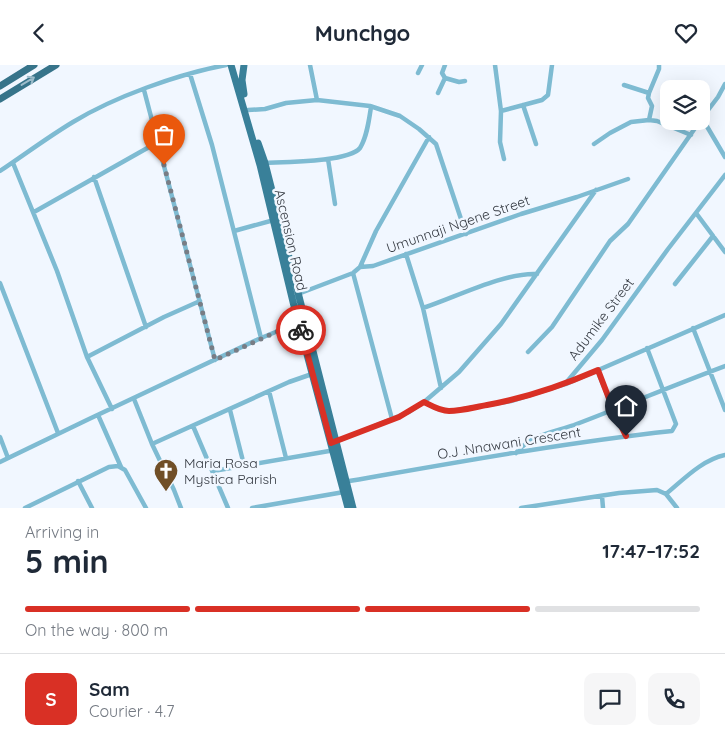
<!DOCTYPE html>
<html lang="en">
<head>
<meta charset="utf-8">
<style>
	:root { --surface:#fff; --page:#f6f6f7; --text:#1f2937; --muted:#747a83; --line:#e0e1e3; --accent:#d93025 }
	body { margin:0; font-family:Quicksand,sans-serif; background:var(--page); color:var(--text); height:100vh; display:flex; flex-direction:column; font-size:19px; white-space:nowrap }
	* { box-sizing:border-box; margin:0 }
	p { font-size:16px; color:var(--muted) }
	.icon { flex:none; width:28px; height:28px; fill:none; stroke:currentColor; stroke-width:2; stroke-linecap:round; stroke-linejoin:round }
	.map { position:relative; height:443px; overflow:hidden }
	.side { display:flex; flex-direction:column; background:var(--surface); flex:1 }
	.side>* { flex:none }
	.controls { position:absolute; left:660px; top:15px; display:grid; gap:10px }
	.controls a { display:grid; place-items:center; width:50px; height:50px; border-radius:10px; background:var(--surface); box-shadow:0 5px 20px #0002; font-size:25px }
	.pin { position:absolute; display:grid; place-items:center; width:42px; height:42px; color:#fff; margin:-51px -21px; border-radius:50% 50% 50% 0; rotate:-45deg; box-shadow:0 0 5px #0007 }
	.pin .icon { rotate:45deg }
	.courier { position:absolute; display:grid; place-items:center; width:50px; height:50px; margin:-25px; border:4px solid #d93025; border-radius:50%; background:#fff; color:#222; box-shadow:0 1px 6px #0007 }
	.overview em { font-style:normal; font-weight:800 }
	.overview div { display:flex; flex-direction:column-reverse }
	.overview { display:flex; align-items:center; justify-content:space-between; height:85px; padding:0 25px }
	h1 { font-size:32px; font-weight:800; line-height:38px }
	.bar { display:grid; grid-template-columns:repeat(4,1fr); gap:8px 5px; align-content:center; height:60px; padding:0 25px }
	.bar i { height:6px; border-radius:4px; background:var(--line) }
	.bar .on { background:var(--accent) }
	.bar p { grid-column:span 4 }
	.line { display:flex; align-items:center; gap:12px; padding:0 25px; border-top:1px solid var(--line) }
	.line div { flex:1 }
	.round { display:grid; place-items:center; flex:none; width:52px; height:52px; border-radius:10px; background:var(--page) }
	header { display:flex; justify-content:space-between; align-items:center; height:65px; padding:0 25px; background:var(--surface); font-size:22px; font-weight:800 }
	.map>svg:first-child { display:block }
</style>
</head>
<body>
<header><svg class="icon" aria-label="back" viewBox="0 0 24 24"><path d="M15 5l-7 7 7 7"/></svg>Munchgo<svg class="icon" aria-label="heart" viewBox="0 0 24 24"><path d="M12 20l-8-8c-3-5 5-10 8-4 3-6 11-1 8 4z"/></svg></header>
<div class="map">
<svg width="725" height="443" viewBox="0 0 725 443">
	<rect width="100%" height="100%" fill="#f1f7ff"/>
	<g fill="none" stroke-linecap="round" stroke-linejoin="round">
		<!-- minor -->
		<path stroke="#7ebbd2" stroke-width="4.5" d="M310,0L317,35
			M445,0L442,8L445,13L459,17L465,16
			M495,0L501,46L500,77L504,94
			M659,0V4L649,28L648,33L652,41L649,55L657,56L691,70
			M418,8L422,0
			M190,9L212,80L261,273
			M725,19L718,32L702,53L725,92
			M624,20L649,28
			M144,25L215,295
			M438,28L445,13
			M523,40L536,79
			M248,45L265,44L286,38L317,35L370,41L400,51L419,64L436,79L466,169
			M501,46L542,35L548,30L552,0
			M594,79L610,68L631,57L649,55
			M328,94L335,139
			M13,98L57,206L87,292L112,344
			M265,98C284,97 349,97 360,83C367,72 369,55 371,42
			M0,106C24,90 48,72 73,57C114,32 178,9 226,0
			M94,112L146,262
			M34,147L158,77
			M696,148L725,187
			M234,166L274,155
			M406,189L423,243L441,323
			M360,202L376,166L429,72
			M353,208L392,354
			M0,218L58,368
			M675,219L713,171
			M293,237L298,229L353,208L360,202L373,201L521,149L577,132L628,114
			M423,243C454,233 505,207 537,209
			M693,263L725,345
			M528,287L552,262L610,176L628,159L700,56
			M87,292L164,252L200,236
			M597,305L613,344L626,371
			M566,319L725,250
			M269,326L286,393
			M134,334L152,379L174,425L181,443
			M424,337L438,344L452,346L511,336L565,319L602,275L668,184L725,110
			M230,345L244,400
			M98,350L121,402
			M193,361L228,443
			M0,372L8,393
			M335,377L409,347L424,337L459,307L501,259L596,125
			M152,379L289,317L312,309
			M516,388C530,370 554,367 574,360C624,341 674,320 725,301
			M0,397L89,354L261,273L283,264L300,259
			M213,406L335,385
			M78,416L92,443
			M344,417C453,398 562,378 672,366L676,359L647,283
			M666,429C684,414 702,395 725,390
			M602,431L603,443
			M25,443L109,402L118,401L125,405L146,443
			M252,443L344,427
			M521,443L619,428L657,425L666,429L677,443"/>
		<!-- primary -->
		<path stroke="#398099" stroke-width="7" d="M231,0L260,100L293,237L348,443
			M244,29L242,15L244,0
			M258,78L265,98L353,443"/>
		<!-- trunk -->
		<path stroke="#37748a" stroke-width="7" d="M0,21L34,0
			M0,34L56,0"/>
	</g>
	<!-- one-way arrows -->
	<defs><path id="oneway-shaft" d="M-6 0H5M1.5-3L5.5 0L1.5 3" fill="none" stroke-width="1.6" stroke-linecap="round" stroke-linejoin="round" transform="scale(1.25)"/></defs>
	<use stroke="#9dbcca" href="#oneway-shaft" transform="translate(28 16) rotate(-31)"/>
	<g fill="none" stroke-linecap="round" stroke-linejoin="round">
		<!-- done -->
		<path stroke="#787d85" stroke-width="5" stroke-dasharray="0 9" d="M164,100L215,295L283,264L300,259L301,265"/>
		<!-- route -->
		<path stroke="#d93025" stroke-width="6" d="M301,265L331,378L399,352L424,337C432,341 440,346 449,346C462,346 475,342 487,340C526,333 561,321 598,305L613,344L626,371"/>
	</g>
	<!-- icons -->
	<defs>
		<symbol id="church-pin" viewBox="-11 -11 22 30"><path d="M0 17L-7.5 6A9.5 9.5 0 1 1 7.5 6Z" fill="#714f27" stroke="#f1f7ff"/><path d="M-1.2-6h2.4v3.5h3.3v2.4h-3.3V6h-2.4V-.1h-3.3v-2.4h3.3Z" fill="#fff"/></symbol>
	</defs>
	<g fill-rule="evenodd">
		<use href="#church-pin" x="152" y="392" width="28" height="38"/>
	</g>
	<g text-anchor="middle" stroke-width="5" stroke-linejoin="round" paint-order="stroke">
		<!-- street labels -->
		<g font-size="14" fill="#373c44" stroke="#f1f7ff">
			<text transform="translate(458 159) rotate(-19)" y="5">Umunnaji Ngene Street</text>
			<text transform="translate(291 175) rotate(77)" y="5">Ascension Road</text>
			<text transform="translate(601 254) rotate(-53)" y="5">Adumike Street</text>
			<text transform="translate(509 378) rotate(-9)" y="5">O.J .Nnawani Crescent</text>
		</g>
		<!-- poi labels -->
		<g font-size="14" fill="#373c44" stroke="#f1f7ff" text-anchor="start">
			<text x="184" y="403">Maria Rosa<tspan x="184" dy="16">Mystica Parish</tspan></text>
		</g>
	</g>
</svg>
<div class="controls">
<a><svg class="icon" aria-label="layers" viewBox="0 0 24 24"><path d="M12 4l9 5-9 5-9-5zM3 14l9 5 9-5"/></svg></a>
</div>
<div class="pin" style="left:164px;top:100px;background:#ea580c"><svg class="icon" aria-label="bag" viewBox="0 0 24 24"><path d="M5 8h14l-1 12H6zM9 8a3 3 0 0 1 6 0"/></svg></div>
<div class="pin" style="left:626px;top:371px;background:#1f2937"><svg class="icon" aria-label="home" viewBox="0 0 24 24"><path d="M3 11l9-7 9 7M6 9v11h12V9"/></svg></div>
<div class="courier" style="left:301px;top:265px"><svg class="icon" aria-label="bike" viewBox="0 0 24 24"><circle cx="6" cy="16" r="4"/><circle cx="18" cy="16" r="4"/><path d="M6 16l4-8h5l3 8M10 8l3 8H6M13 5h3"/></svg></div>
</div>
<section class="side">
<div class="overview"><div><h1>5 min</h1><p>Arriving in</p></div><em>17:47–17:52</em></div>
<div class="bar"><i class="on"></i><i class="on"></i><i class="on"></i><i></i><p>On the way · 800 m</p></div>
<div class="line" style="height:90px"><b class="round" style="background:var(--accent);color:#fff">S</b><div><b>Sam</b><p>Courier · 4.7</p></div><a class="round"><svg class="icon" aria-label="chat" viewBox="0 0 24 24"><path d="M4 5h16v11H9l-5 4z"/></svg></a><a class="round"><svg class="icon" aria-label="phone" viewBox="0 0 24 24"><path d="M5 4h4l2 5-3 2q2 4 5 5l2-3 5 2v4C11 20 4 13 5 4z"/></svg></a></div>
</section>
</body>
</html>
